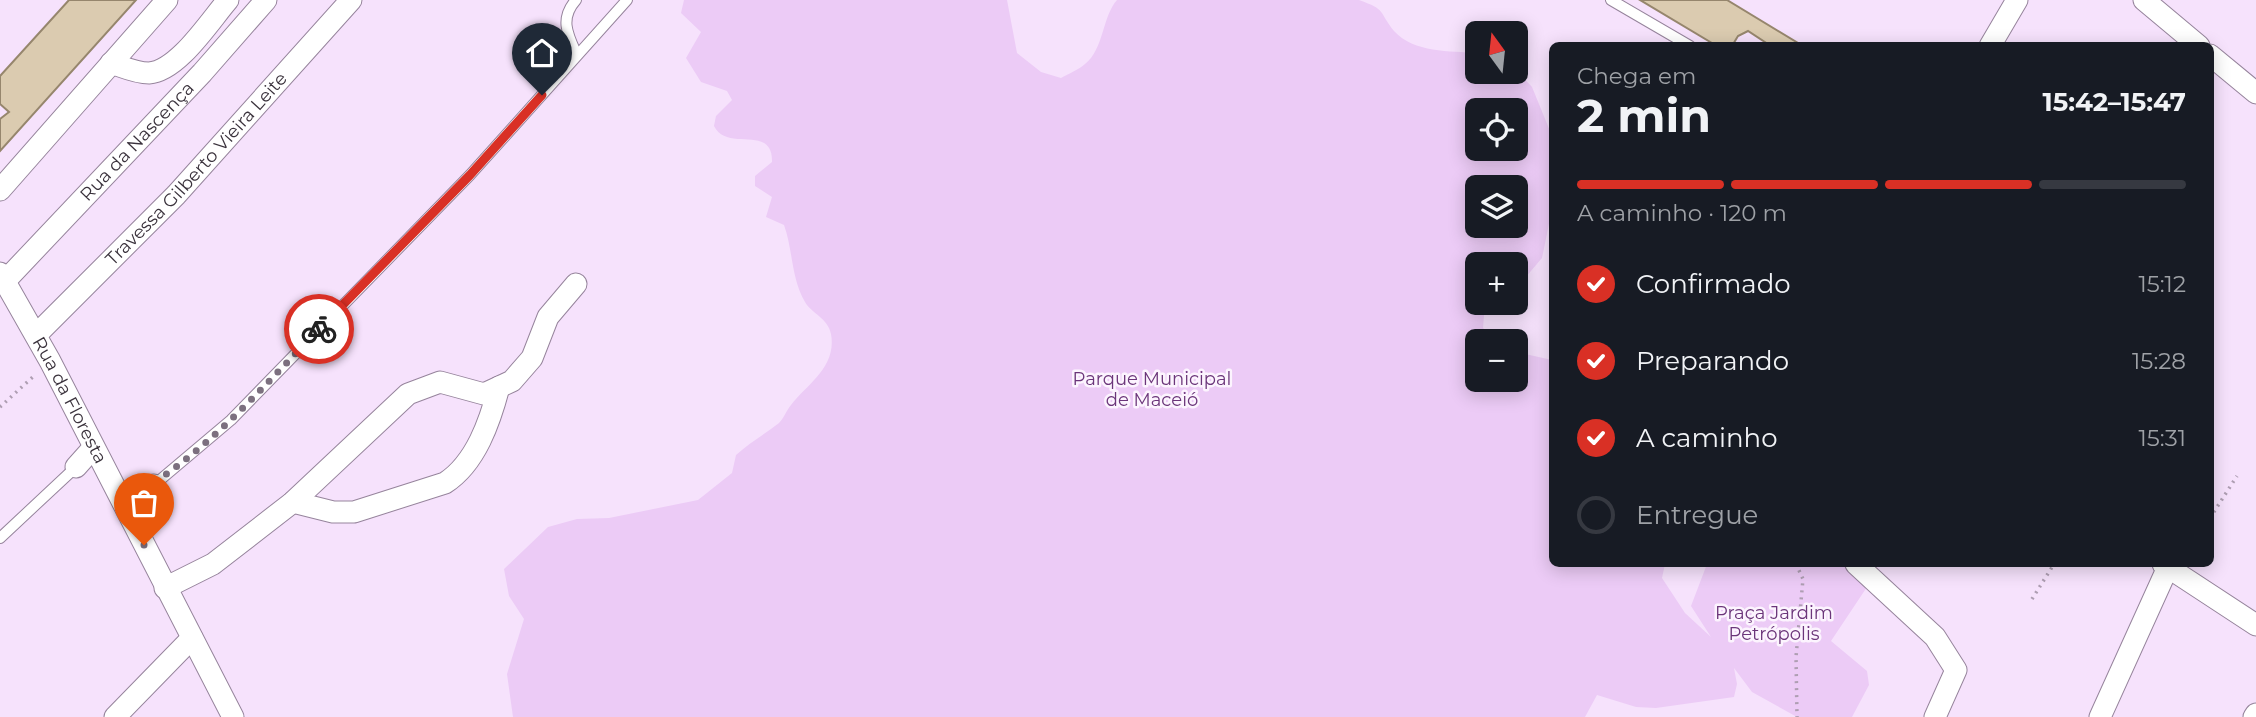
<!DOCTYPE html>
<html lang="pt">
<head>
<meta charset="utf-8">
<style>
	:root { --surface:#171b24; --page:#242831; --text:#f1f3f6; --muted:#9ea1a6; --line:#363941; --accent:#d93025 }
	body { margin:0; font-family:Montserrat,sans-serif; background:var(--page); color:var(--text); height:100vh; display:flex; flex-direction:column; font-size:26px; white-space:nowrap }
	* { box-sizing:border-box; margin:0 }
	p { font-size:23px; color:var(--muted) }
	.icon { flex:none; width:38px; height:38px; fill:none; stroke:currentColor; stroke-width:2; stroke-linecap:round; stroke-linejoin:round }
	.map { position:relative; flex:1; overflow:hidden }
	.side { position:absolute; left:1549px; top:42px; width:665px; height:525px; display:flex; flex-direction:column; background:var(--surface); border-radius:10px; box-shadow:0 4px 18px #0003 }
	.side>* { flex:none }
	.needle { width:46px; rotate:345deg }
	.tools { position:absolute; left:1465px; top:21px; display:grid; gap:14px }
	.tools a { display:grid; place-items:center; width:63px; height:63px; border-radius:10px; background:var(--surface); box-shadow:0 4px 18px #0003; font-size:35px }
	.pin { position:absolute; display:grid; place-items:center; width:60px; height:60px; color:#fff; margin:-72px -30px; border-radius:50% 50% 50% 0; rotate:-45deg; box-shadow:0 0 7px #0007 }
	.pin .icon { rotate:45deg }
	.courier { position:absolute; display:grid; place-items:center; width:70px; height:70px; margin:-35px; border:5px solid #d93025; border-radius:50%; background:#fff; color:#222; box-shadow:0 2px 9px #0007 }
	.headline em { font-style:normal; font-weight:700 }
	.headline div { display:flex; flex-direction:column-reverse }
	.headline { display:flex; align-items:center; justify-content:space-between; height:119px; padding:0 28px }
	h1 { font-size:46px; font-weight:700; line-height:52px }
	.bar { display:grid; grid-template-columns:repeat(4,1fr); gap:10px 7px; align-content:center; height:84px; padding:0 28px }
	.bar i { height:9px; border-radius:5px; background:var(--line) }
	.bar .on { background:var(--accent) }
	.bar p { grid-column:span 4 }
	ol { padding:0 28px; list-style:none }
	li { display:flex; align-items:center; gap:21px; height:77px }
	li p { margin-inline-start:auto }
	li .icon { padding:7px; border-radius:50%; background:var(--accent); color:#fff; stroke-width:4 }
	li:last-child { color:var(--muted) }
	li i { width:38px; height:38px; border:4px solid var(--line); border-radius:50% }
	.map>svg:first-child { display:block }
</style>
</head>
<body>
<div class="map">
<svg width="2256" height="717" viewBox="0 0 2256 717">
	<rect width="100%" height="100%" fill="#f6e2fc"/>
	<!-- green -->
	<path fill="#eccbf6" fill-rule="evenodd" d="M684,0H1007L1017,53L1041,72L1061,78C1068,74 1078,70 1085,64C1104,49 1102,17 1117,0H1359C1387,10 1378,11 1394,31C1414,53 1450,51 1477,53V72L1516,70L1532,87L1552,136V209L1542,258L1525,278L1516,277V264H1477V303H1485L1483,328L1497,341H1477V380H1516V352L1552,360V564H1665L1662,578L1685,613L1711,637L1691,606L1707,564H1847L1869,584L1831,641L1867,671L1869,685L1852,717H1797L1752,692L1734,668L1737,684L1734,697L1656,708L1636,707L1597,695L1585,717H513L507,674L524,619L509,596L504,569L548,527L577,519L609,518L698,500L732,473L736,455C749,443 765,434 779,423C784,418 786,411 791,405C807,384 837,367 831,334C828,318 812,314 805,302C791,278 793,250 784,225L766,217L772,197L755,186V176L772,162C773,123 727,153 714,126L716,116L732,100L727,91L701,82L686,58L701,32L681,13ZM1477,110H1516V149H1477ZM1477,187H1516V226H1477Z"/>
	<!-- building -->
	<path fill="#dbcbb0" stroke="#96866d" stroke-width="2" d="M69,0H136L0,151V119L9,112L0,104V76Z
		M1640,0H1727L1803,46H1771L1748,31L1738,36L1732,46H1717Z"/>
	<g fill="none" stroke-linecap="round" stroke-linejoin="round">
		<defs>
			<path id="lane" d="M576,0C559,19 568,35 577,55
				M1611,0L1690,46
				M154,485L231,420L470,175L627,0
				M0,538L76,467"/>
			<g id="street">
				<path d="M2144,0L2199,46"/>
				<path d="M1990,46L2017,0"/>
				<path d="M2210,55L2256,93"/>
				<path d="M111,63C123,67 136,73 149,73C178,71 209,22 228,0"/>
				<path d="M0,190L167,0"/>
				<path id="s1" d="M0,273L50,361L233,717"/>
				<path id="s2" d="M5,281L202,73L266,0"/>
				<path id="s3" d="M36,335L176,195L351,0"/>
				<path d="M76,467L93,448"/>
				<path d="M123,502L154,485"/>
				<path d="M293,502L333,512H354L445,483C476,463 490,421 499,387"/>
				<path d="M1856,564L1935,637L1956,670L1935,717"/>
				<path d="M2163,564L2256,625"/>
				<path d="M165,588L213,564L293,502L408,394L440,382L484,394L512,381L532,358L548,317L576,284"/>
				<path d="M115,717L192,638"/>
				<path d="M2100,717L2168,567"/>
				<path d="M2254,717L2256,714"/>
			</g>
		</defs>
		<!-- lane casing -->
		<use href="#lane" stroke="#96849c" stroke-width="12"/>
		<!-- street casing -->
		<use href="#street" stroke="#96849c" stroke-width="23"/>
		<!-- path -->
		<path stroke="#ae9eb2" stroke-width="3.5" stroke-dasharray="2 5" stroke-linecap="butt" d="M0,407L36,374
			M2210,518L2237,476
			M1796,564L1803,579L1796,657L1797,717
			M2032,599L2054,564"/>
		<!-- lane -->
		<use href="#lane" stroke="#fff" stroke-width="10"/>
		<!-- street -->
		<use href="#street" stroke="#fff" stroke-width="21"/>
	</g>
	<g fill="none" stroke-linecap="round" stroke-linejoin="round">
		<!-- done -->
		<path stroke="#7c707f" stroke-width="7" stroke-dasharray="0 12.6" d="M144,545L122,502C199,461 259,391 319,329"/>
		<!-- route -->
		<path stroke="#d93025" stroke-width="9" d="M319,329L470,175L542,95"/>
	</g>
	<g text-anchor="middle" stroke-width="5" stroke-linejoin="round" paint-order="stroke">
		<!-- street labels -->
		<g font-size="18" fill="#3a323c" stroke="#fcf4fe">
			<text dy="6" stroke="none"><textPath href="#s2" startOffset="192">Rua da Nascença</textPath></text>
			<text dy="6" stroke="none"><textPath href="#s3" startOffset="231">Travessa Gilberto Vieira Leite</textPath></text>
			<text dy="6" stroke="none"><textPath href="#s1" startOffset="145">Rua da Floresta</textPath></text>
		</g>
		<!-- park labels -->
		<g font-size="18" fill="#6b357a" stroke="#fcf4fe">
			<text x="1152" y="385">Parque Municipal<tspan x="1152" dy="21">de Maceió</tspan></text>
			<text x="1774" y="619">Praça Jardim<tspan x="1774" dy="21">Petrópolis</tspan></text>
		</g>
	</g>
</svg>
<div class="tools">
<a><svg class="needle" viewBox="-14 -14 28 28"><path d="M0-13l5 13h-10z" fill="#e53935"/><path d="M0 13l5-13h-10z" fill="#9ea1a6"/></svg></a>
<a><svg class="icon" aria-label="locate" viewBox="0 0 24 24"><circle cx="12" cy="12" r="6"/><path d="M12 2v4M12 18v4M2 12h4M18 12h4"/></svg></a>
<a><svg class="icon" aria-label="layers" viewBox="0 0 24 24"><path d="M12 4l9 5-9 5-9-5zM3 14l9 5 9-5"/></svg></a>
<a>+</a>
<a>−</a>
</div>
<div class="pin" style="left:144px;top:545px;background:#ea580c"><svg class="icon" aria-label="bag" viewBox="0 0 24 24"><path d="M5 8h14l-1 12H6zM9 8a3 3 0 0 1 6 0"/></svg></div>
<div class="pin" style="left:542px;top:95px;background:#1f2937"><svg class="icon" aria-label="home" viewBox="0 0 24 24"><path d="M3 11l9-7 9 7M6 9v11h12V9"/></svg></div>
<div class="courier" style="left:319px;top:329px"><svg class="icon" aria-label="bike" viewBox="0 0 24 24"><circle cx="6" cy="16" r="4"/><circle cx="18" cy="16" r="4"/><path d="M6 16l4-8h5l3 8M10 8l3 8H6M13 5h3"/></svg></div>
<section class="side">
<div class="headline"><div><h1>2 min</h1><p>Chega em</p></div><em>15:42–15:47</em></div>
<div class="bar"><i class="on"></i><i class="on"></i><i class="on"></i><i></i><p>A caminho · 120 m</p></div>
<ol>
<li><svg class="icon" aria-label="check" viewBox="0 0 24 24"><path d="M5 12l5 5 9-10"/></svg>Confirmado<p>15:12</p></li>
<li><svg class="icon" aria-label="check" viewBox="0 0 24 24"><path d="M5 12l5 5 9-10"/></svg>Preparando<p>15:28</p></li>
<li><svg class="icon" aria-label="check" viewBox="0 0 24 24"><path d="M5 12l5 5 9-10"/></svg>A caminho<p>15:31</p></li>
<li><i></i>Entregue</li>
</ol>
</section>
</div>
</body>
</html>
